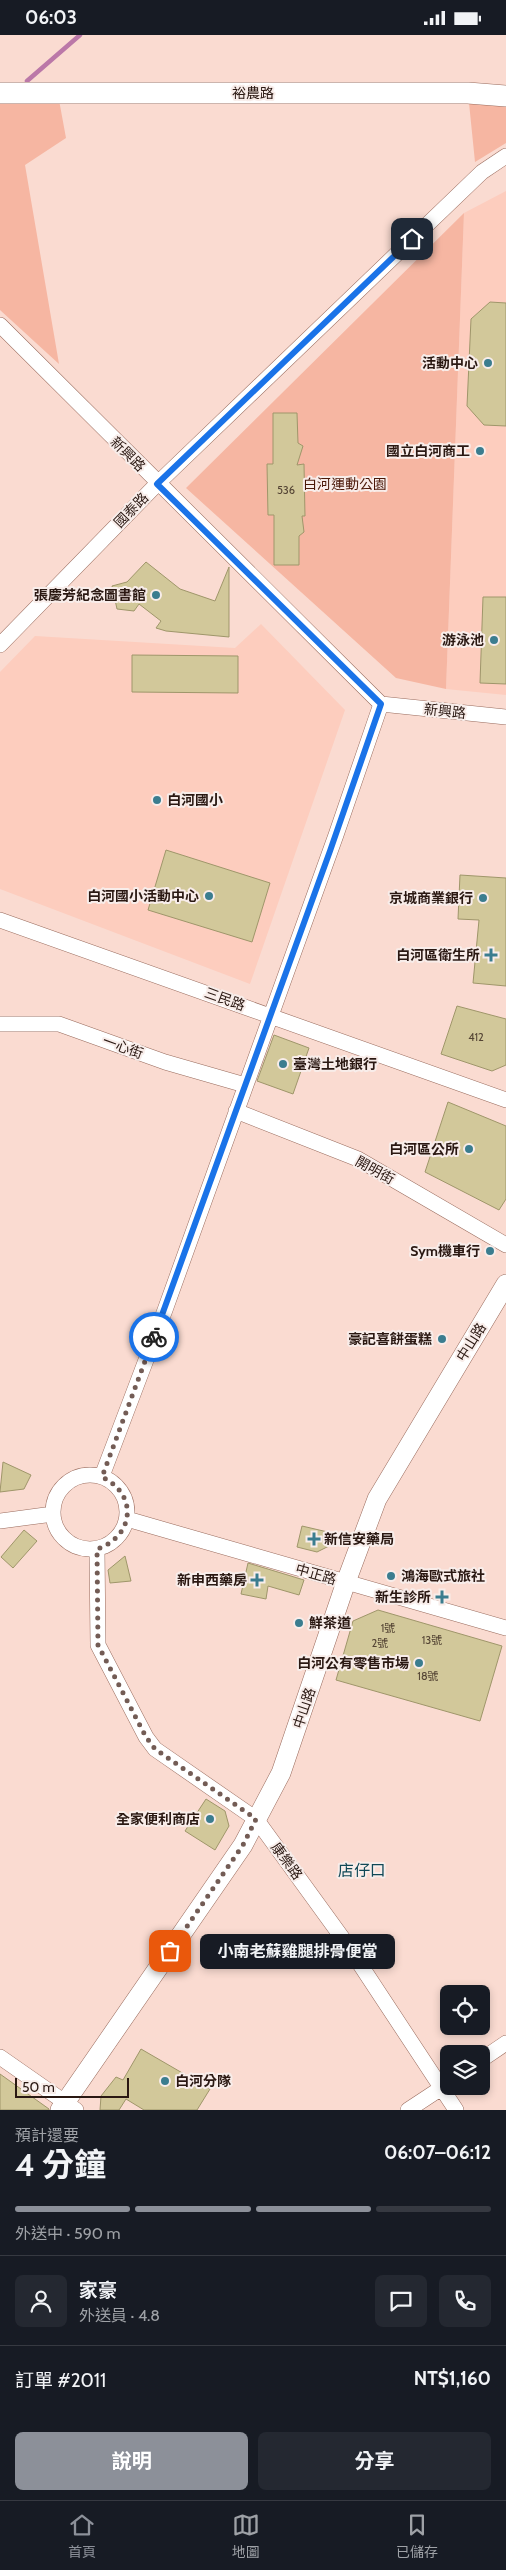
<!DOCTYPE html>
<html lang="zh-TW">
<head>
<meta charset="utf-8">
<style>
	:root { --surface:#171b24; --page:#242831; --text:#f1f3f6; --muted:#9ea1a6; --line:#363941; --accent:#8c9099 }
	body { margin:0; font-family:Cabin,"Noto Sans TC",sans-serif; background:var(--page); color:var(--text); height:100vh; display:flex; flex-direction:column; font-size:19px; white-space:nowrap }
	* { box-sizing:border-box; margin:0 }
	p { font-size:16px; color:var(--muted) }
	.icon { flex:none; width:28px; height:28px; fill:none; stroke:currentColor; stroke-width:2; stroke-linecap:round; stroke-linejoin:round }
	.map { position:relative; height:2075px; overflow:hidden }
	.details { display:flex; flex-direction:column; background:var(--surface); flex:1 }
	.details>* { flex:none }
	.buttons { position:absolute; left:440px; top:1950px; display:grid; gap:10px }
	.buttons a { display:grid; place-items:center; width:50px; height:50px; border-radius:8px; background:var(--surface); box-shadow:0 2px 8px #0003; font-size:25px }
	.scale { position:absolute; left:15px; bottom:12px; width:114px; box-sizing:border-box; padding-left:5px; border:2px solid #2a1812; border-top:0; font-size:14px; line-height:18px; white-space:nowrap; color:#2a1812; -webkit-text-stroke:4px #f8edea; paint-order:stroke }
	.pin { position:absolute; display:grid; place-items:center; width:42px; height:42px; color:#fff; margin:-21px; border-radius:10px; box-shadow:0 2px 8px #0006 }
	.courier { position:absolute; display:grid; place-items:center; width:50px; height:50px; margin:-25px; border:4px solid #1a73e8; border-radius:50%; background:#fff; color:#222; box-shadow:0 1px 6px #0007 }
	.bubble { position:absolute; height:35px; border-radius:8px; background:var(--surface); box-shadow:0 2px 8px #0003; font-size:16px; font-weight:700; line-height:35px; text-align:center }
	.overview em { font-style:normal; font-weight:700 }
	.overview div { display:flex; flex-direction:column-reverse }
	.overview { display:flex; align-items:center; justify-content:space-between; height:85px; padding:0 15px }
	h1 { font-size:32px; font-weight:700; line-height:38px }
	.bar { display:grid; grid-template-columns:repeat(4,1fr); gap:8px 5px; align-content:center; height:60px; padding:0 15px }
	.bar i { height:6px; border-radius:4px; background:var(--line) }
	.bar .on { background:var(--accent) }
	.bar p { grid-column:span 4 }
	.line { display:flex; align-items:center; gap:12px; padding:0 15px; border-top:1px solid var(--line) }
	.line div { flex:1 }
	.round { display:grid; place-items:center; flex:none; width:52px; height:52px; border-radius:8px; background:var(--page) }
	.cta { display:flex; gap:10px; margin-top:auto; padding:10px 15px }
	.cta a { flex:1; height:58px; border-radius:8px; background:var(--accent); color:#fff; font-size:20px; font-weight:700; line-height:58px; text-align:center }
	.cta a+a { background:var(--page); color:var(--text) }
	.status { display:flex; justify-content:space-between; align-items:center; height:35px; padding:0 25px; background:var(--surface); direction:ltr }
	.status svg { height:14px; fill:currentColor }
	.tab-bar { display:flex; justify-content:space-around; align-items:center; height:70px; border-top:1px solid var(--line); background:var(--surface); font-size:14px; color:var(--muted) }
	.tab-bar a { display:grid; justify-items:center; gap:2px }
	.tab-bar .on { color:var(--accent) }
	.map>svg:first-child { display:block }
</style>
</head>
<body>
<div class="status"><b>06:03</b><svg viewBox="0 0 49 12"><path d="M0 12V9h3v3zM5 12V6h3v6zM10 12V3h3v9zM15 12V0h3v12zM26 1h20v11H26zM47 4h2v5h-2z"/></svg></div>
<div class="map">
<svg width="506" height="2075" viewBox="0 0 506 2075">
	<rect width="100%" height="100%" fill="#fadbd1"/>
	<!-- built -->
	<path fill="#fdcdbe" d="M506,156V660L446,654L464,178Z
		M261,589L345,675L250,949L0,854V637L35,601L235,613Z"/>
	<!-- green -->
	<path fill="#f6b6a2" d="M0,54H57L66,103L25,130L59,329L0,275Z
		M468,58L506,60V108L475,127Z
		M464,178L446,654L396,643L186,453Z"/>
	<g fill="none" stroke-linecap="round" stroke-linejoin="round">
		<!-- stream -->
		<path stroke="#bb78a8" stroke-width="4.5" d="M27,46L80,0"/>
	</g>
	<!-- building -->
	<path fill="#d2c89a" stroke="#9f966a" d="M490,267L506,268V391L484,390L467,371L471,284Z
		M273,378H297L298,408L303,411L297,430L304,429L305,481H302L304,497L299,501V530H274V480H268L267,429H273Z
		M146,527L180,554L215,566L229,532V602L166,596L156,593L161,586L139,569L134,576L117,574L112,551L127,547Z
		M483,562H506V649L480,648Z
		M132,620L238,621V658L132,657Z
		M166,815L270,848L252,907L148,875Z
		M460,840L506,843V951L473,948L479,885L458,884Z
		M457,971L506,984V1030L492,1036L441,1019Z
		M274,1000L309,1013L293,1059L257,1046Z
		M448,1067L506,1091V1164L499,1175L425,1137Z
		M3,1427L31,1440L24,1454L0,1457Z
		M302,1491L332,1498L329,1511L317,1517L297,1512Z
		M24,1495L37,1506L13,1533L1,1522Z
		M125,1521L131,1546L110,1548L108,1535Z
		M248,1528L304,1545L299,1560L268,1551L266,1564L241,1559Z
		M378,1575L502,1611L480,1686L336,1645L353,1586Z
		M206,1764L225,1776L229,1791L215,1815L185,1796Z
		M141,2014L210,2054L197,2075H144L126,2064L119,2075H100L101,2061L116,2042L123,2045Z
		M0,2039L49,2074V2075H0Z"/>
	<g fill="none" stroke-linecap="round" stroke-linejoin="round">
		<defs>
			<path id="minor" d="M0,290L381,669L506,682
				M0,610L157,449L482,137L506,121
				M0,885L506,1065
				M0,989H59L165,1027L245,1050
				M236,1076L358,1124L506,1210
				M53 1477a37 37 0 1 1 74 0a37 37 0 1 1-74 0Z
				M102,1441L165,1275L336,800L381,669
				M127,1484L506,1593
				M0,1486L53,1479
				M97,1514L98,1610L146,1702L155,1714L256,1784L346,1908L456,2075
				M0,2022L76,2075
				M481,2025L506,2008
				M408,2075L449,2048"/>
			<path id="tertiary" d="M60,2075L243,1810L281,1738L346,1547L377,1464L506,1249"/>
			<path id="secondary" d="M0,58H468L506,61"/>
		</defs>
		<!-- minor casing -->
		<use href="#minor" stroke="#996b5d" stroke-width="16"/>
		<!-- tertiary casing -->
		<use href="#tertiary" stroke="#996b5d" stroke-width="20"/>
		<!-- secondary casing -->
		<use href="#secondary" stroke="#996b5d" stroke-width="22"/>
		<!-- minor -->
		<use href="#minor" stroke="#fff" stroke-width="15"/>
		<!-- tertiary -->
		<use href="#tertiary" stroke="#fff" stroke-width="19"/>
		<!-- secondary -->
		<use href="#secondary" stroke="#fff" stroke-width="21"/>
	</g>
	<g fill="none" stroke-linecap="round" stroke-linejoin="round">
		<!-- done -->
		<path stroke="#735c55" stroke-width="5" stroke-dasharray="0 9" d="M154,1302L102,1442C138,1459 135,1501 97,1514L98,1610L146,1702L155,1714L256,1784L243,1810L170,1916"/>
		<!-- route -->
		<path stroke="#1a73e8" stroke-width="6" d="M154,1302L330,816L381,669L157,449L412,204"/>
	</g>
	<!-- markers -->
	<g fill="#3b7d8f" stroke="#f8edea" stroke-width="2">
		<circle cx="488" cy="328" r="5"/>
		<circle cx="480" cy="416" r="5"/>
		<circle cx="156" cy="560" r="5"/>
		<circle cx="494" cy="605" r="5"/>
		<circle cx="157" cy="765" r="5"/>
		<circle cx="209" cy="861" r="5"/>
		<circle cx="483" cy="863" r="5"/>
		<path d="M488.5 912.5h5v5h5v5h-5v5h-5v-5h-5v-5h5z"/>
		<circle cx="283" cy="1029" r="5"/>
		<circle cx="469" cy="1114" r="5"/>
		<circle cx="490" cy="1216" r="5"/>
		<circle cx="442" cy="1304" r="5"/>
		<path d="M311.5 1496.5h5v5h5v5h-5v5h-5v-5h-5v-5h5z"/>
		<circle cx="391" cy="1541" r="5"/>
		<path d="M254.5 1537.5h5v5h5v5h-5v5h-5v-5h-5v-5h5z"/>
		<path d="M439.5 1554.5h5v5h5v5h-5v5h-5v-5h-5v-5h5z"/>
		<circle cx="299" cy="1588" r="5"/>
		<circle cx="419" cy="1628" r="5"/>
		<circle cx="210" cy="1784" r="5"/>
		<circle cx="165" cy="2046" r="5"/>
	</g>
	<g text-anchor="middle" stroke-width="4" stroke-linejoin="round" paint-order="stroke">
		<!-- number labels -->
		<g font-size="11" fill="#544434">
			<text x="286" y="459">536</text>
			<text x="476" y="1006">412</text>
			<text x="388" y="1597">1號</text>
			<text x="432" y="1609">13號</text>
			<text x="380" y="1612">2號</text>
			<text x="428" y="1645">18號</text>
		</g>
		<!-- street labels -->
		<g font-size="14" fill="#2a1812" stroke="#f8edea">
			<text x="253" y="63">裕農路</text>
			<text transform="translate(128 419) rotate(45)" y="5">新興路</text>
			<text transform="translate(131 475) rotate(-46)" y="5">國泰路</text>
			<text transform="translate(445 676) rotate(6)" y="5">新興路</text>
			<text transform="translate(225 964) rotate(20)" y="5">三民路</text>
			<text transform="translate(123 1012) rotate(20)" y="5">一心街</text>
			<text transform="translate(375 1135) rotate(29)" y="5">開明街</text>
			<text transform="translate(471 1307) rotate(-58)" y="5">中山路</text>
			<text transform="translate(316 1539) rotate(16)" y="5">中正路</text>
			<text transform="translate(304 1673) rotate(-72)" y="5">中山路</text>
			<text transform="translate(287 1826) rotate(54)" y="5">康樂路</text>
		</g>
		<!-- poi labels -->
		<g font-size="14" font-weight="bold" fill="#2a1812" stroke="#f8edea" text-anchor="end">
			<text x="478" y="333">活動中心</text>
			<text x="470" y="421">國立白河商工</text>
			<text x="146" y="565">張慶芳紀念圖書館</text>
			<text x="484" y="610">游泳池</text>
			<text x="167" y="770" text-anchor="start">白河國小</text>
			<text x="199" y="866">白河國小活動中心</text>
			<text x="473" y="868">京城商業銀行</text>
			<text x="480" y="925">白河區衛生所</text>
			<text x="293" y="1034" text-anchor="start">臺灣土地銀行</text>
			<text x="459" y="1119">白河區公所</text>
			<text x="480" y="1221">Sym機車行</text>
			<text x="432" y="1309">豪記喜餅蛋糕</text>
			<text x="324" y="1509" text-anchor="start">新信安藥局</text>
			<text x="401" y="1546" text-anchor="start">鴻海歐式旅社</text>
			<text x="247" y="1550">新申西藥房</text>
			<text x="431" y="1567">新生診所</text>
			<text x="309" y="1593" text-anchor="start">鮮茶道</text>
			<text x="409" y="1633">白河公有零售市場</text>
			<text x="200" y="1789">全家便利商店</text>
			<text x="175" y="2051" text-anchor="start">白河分隊</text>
		</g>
		<!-- park labels -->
		<g font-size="14" fill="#4a1808" stroke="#f8edea">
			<text x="345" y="454">白河運動公園</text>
		</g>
		<!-- quarter labels -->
		<g font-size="16" fill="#104856" stroke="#f8edea">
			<text x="362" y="1841">店仔口</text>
		</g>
	</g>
</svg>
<div class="buttons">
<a><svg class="icon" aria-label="locate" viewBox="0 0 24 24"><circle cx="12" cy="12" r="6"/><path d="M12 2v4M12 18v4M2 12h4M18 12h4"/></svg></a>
<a><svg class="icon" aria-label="layers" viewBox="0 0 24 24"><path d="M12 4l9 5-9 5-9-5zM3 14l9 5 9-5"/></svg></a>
</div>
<div class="scale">50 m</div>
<div class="pin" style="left:170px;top:1916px;background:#ea580c"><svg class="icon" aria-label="bag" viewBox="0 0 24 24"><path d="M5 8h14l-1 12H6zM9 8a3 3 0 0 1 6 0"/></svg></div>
<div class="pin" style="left:412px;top:204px;background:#1f2937"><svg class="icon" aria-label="home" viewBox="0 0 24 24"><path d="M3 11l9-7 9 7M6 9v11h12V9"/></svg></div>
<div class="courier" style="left:154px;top:1302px"><svg class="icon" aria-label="bike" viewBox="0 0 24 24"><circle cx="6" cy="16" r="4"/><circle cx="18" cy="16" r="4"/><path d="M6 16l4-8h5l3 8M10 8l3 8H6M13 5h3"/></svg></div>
<div class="bubble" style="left:200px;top:1899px;width:195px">小南老蘇雞腿排骨便當</div>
</div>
<section class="details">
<div class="overview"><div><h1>4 分鐘</h1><p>預計還要</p></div><em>06:07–06:12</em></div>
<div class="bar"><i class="on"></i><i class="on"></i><i class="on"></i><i></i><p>外送中 · 590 m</p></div>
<div class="line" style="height:90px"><a class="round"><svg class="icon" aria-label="person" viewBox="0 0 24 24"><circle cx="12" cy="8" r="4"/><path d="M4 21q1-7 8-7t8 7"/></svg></a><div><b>家豪</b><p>外送員 · 4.8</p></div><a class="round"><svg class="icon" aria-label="chat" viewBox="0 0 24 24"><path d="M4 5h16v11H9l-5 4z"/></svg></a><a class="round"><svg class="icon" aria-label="phone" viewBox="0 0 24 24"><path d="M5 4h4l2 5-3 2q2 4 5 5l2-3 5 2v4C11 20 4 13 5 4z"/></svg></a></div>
<div class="line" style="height:65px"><div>訂單 #2011</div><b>NT$1,160</b></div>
<div class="cta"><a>說明</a><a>分享</a></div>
</section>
<nav class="tab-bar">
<a class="on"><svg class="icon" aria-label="home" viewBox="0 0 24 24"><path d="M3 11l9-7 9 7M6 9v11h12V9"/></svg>首頁</a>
<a><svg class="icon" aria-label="map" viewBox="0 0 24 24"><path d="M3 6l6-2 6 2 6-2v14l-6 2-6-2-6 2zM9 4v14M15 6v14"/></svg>地圖</a>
<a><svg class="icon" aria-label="saved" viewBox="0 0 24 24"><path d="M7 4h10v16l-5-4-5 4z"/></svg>已儲存</a>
</nav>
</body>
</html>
